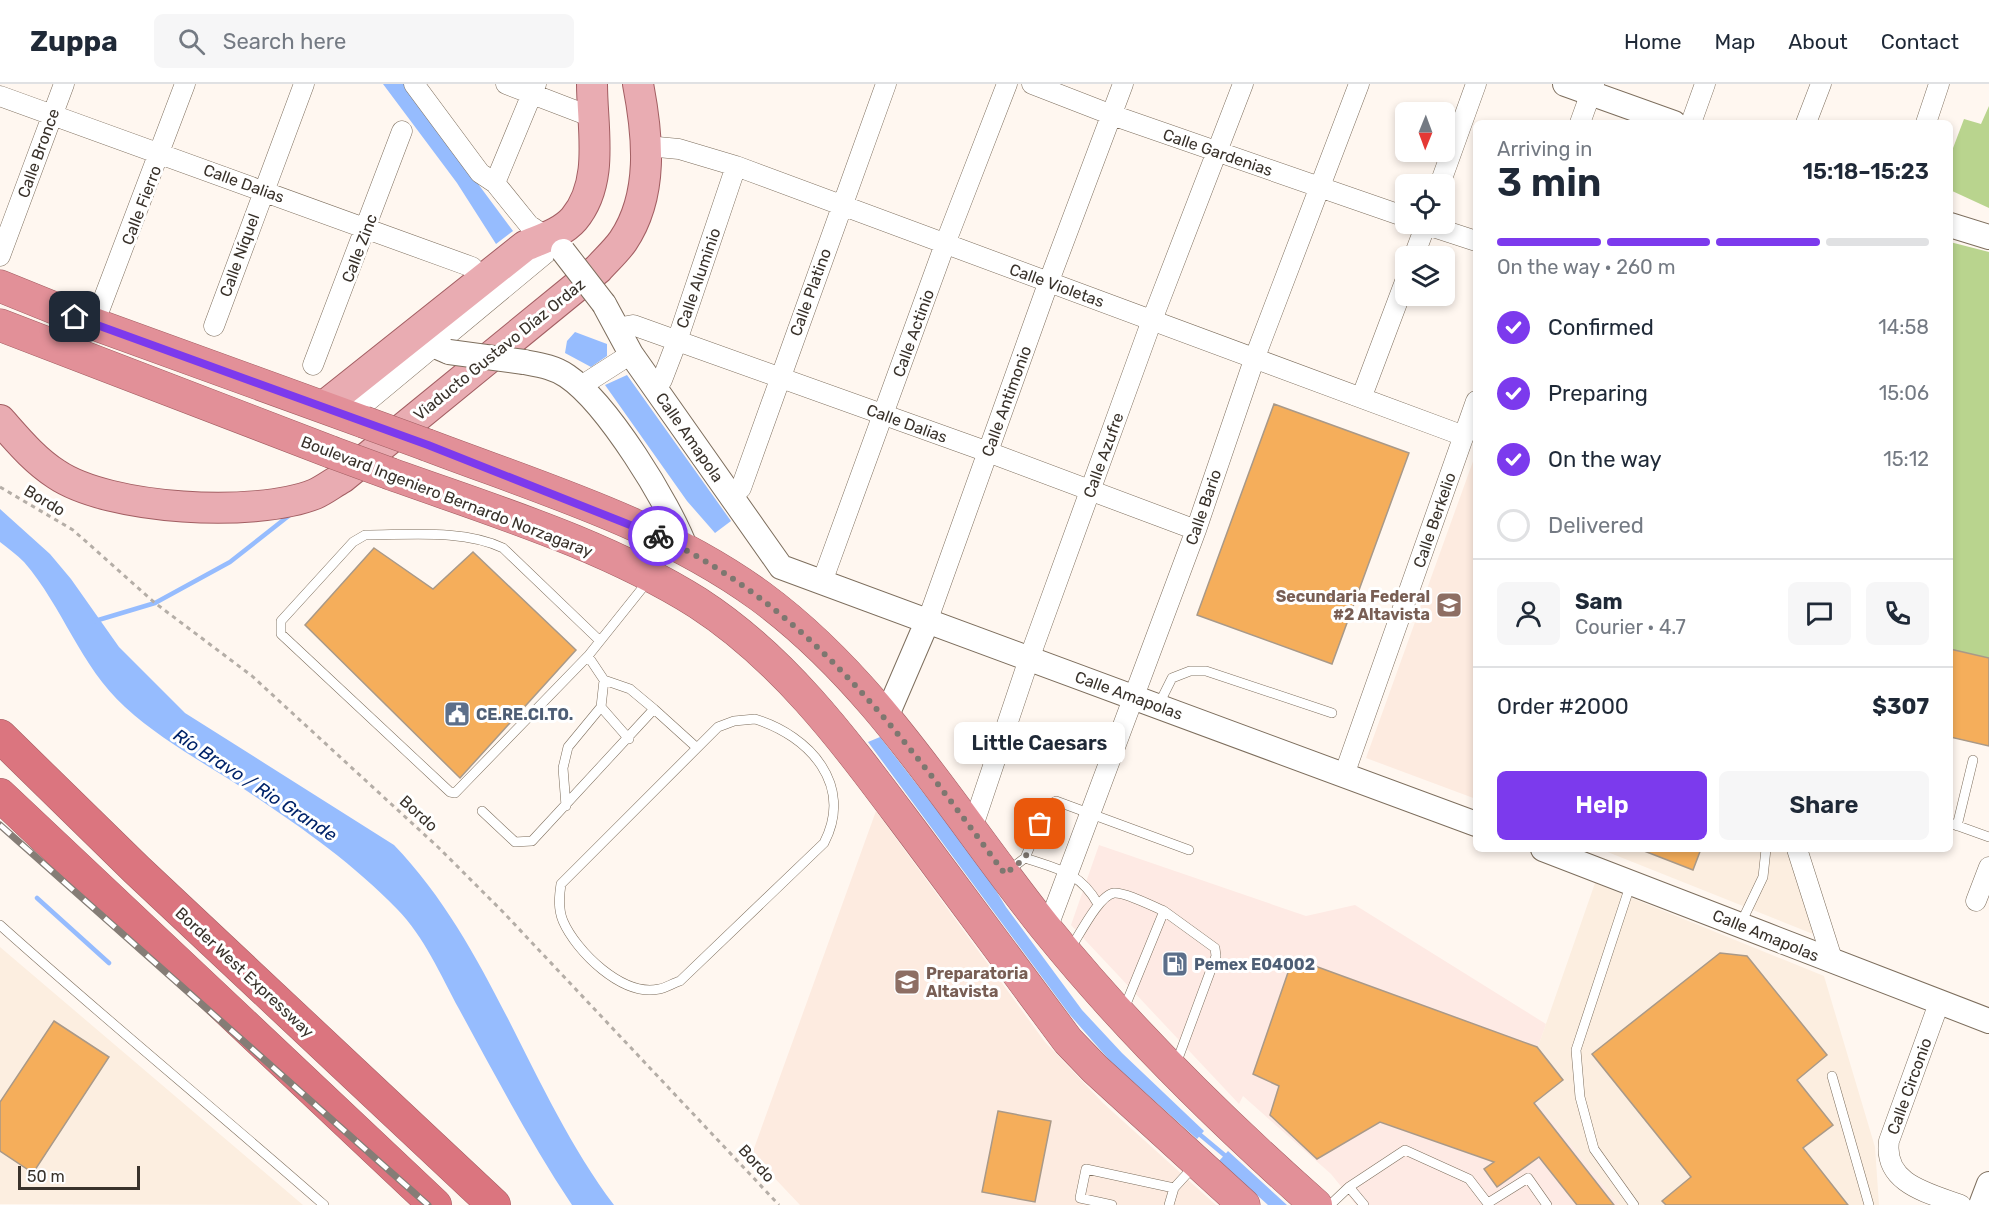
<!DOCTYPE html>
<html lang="en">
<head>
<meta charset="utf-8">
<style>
	:root { --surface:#fff; --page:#f6f6f7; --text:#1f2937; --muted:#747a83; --line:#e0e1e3; --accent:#7c3aed }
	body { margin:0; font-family:Rubik,sans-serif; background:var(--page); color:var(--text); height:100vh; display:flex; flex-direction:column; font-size:22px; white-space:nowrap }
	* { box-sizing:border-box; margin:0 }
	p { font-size:20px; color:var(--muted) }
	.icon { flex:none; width:33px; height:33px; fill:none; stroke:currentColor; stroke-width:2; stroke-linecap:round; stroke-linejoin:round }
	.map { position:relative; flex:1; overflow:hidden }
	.drawer { position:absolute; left:1473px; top:36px; width:480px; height:732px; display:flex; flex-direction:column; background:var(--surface); border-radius:9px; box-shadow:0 3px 9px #0003 }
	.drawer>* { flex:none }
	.needle { width:39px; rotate:181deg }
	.tools { position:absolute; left:1395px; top:18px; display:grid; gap:12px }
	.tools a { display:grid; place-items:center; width:60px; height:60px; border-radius:9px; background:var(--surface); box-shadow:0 3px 9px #0003; font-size:30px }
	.scale { position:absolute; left:18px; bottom:15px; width:122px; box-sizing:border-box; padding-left:6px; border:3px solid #39322b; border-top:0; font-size:16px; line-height:21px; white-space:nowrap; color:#39322b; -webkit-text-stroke:4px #fff; paint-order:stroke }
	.pin { position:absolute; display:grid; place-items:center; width:51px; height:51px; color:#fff; margin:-26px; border-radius:12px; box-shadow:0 3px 9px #0006 }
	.courier { position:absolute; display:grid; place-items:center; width:60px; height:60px; margin:-30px; border:4px solid #7c3aed; border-radius:50%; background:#fff; color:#222; box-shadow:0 2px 8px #0007 }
	.bubble { position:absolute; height:42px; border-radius:9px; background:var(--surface); box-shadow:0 3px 9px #0003; font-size:20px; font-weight:600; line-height:42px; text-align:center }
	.head em { font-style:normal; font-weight:600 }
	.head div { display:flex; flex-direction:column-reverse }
	.head { display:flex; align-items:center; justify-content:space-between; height:102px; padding:0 24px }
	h1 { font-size:39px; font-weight:600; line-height:45px }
	.bar { display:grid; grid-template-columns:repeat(4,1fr); gap:9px 6px; align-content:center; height:72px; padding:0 24px }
	.bar i { height:8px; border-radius:4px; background:var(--line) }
	.bar .on { background:var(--accent) }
	.bar p { grid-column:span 4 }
	.line { display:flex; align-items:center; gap:15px; padding:0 24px; border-top:2px solid var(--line) }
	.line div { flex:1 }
	.round { display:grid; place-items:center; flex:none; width:63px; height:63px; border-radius:9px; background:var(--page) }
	ol { padding:0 24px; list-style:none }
	li { display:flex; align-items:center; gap:18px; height:66px }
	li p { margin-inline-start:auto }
	li .icon { padding:6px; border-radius:50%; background:var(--accent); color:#fff; stroke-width:4 }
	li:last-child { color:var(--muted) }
	li i { width:33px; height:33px; border:3px solid var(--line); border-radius:50% }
	.primary-button { display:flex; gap:12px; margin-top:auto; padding:12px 24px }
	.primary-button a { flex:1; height:69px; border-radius:9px; background:var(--accent); color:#fff; font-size:24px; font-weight:600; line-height:69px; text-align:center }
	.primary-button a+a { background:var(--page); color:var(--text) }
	header { display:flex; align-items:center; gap:36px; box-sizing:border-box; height:84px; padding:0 30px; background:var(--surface); border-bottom:2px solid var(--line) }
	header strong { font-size:28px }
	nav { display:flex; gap:33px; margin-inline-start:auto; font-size:21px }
	.search { width:420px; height:54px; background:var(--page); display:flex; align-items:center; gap:15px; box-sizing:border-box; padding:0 21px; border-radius:9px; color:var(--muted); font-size:22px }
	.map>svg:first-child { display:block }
</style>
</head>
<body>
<header>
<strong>Zuppa</strong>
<div class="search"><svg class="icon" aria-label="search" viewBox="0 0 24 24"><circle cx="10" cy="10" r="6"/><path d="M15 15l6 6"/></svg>Search here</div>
<nav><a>Home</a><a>Map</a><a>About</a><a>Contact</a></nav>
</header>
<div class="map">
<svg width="1989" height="1121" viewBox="0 0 1989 1121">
	<rect width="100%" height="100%" fill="#fff7f0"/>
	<!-- commercial -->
	<path fill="#feeae4" d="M1099,761L1306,832L1355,821L1546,940L1524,1003L1619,1121H1356L1331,1090L1243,1012L1239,1020L1071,841Z"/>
	<!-- built -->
	<path fill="#fceee0" d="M1600,765H1792L1818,852Z
		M1595,799L1824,892L1875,1063L1879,1121H1619L1524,1003Z
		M0,863L303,1121L0,1120Z"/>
	<!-- education -->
	<path fill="#fdebe0" d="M1476,369V715L1366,674Z
		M876,727L1045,958L1103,1019L1216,1121H800L752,1070Z"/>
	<!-- green -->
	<path fill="#b9d48e" d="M1989,22V124L1950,106V72L1964,35L1981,40Z
		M1950,158L1989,168V662L1950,653Z"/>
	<!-- water -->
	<path fill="#96bcfe" d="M383,0H404L513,147L496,160L457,99Z
		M575,248L607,260V272L591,283L565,269L567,257Z
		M627,291L731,437L715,449L687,417L605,301Z
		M0,425L50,470L71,495L119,563L185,629L394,761C493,864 529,1008 614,1121H572C530,1058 495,991 459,925C441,892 424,852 397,825C353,779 297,740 244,705C203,678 161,656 125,623C80,582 63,523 24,478C17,471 8,464 0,458Z
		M880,653L984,787L1006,823L1082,926L1122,969L1204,1047L1197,1055L1111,978L1070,931L868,658Z
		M1228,1067L1287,1121H1268L1219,1077Z"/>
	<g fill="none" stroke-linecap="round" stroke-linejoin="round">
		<!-- stream -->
		<path stroke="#96bcfe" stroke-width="4.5" d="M95,537L155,519L230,478L291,430
			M37,814L109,879
			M1198,1049L1228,1074"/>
	</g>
	<!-- building -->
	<path fill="#f5ae5b" stroke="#a99988" stroke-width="1.5" d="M1274,320L1409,369L1332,580L1197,531Z
		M374,464L433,505L473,468L576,566L460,694L305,541Z
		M1950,565L1989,574V662L1950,653Z
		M1639,765H1701L1693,786Z
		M1720,869L1747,872L1827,971L1797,996L1833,1041L1803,1064L1848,1121H1666L1662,1117L1691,1093L1592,970Z
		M1293,874L1537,963L1563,996L1534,1019L1614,1121H1577L1539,1073L1497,1103L1484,1085L1494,1078L1380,1038L1317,1075L1270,1031L1279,1002L1253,990Z
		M54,937L109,973L33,1089L0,1067V1018Z
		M998,1027L1051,1037L1035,1118L982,1108Z"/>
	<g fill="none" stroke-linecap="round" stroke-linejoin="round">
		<defs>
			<path id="service" d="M599,556L503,464C464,445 409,451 365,451L353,458L281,537V550L450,708L455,709L588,572L648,497
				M1158,622L1172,594L1190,587H1206L1332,629
				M601,623L629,655
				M654,625L696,663
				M755,635C810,652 854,701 824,759L680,897C673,899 666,904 659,905C622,913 576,867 563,837C558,825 559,813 561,800L718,643L734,637Z
				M566,722L563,684L568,663L601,623L604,596
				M482,727L515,758L532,757L654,625L630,605L604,596L588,572
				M1950,739L1989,753
				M1957,742L1973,676
				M1025,774L1047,722L1056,717L1189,766
				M1008,787L1025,774C1058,785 1080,788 1098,820
				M1631,799L1576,966L1580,1013L1594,1065L1634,1121
				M1164,827L1215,864L1216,872L1176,980
				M1741,839L1763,793L1766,765
				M0,841C106,936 217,1027 324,1121
				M1070,865C1079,852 1099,811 1114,809C1125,808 1152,822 1164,827L1124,925
				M1832,992L1869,1121
				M1349,1103L1364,1121
				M1488,1119L1528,1094L1547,1121
				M1112,1121L1080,1114L1086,1085L1174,1104
				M1169,1121L1174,1104L1195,1081
				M1330,1121L1349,1103L1405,1066L1469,1095L1489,1121"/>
			<path id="minor" d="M414,0L480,89L495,99L529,141L547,153
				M506,0L592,33
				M1032,0L1112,31L1406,133
				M0,12L472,183L482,195
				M1580,39L1594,0
				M1691,39L1705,0
				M1806,39L1821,0
				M1926,39L1939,0
				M647,62L679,65L736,82L1464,352
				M495,99L536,0
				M1440,100L1476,0
				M1424,140L1476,157
				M0,172L64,0
				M1414,172L1426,140
				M94,240L185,0
				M214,242L304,0
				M617,244L633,241L988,368L1196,446
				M313,281L402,47
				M581,302L631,270
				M656,304L662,296L677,257L736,82
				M1362,312L1406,195
				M350,332L557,160
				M731,413L741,404L886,0
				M822,498L945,160L1007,0
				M927,538L1049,197L1123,0
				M1344,691L1476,317
				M972,745L1029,575L1152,236L1243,0
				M1797,765L1833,878
				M1976,817L1989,783
				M1047,845L1196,446L1255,273L1359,0
				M1939,919L1889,1057C1883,1100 1929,1109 1961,1121"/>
			<path id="tertiary" d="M1565,0L1674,39
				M1950,141L1989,153
				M604,220L631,270L781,483
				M418,246L435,262L449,268
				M524,278C540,281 554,283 567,292C607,319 669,419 686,465
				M781,483L1476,740
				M883,631L890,624L927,538
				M1543,765C1692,821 1840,881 1989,937
				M1981,1121L1989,1100"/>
			<path id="primary" d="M324,322L525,162C541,155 562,149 574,135C605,98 592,44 592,0
				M0,336C17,355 34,376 56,390C109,426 255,434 315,410C324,406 333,399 342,394L598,185C606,176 616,167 623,157C654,111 648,52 638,0"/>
			<path id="trunk" d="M0,202L94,240L364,338
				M0,241L331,368
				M427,361C540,404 661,440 760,512C880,600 956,733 1048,847C1129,947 1220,1036 1316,1121
				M391,390C494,427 604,460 698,519C789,578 851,666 915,751C966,820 1017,888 1068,957L1095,985L1244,1121"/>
			<path id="motorway" d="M0,652L137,786L494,1121
				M0,711L435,1121"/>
		</defs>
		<!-- service casing -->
		<use href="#service" stroke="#7d6e5d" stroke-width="10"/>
		<!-- minor casing -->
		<use href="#minor" stroke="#7d6e5d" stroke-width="21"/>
		<!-- tertiary casing -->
		<use href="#tertiary" stroke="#7d6e5d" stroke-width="26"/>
		<!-- primary casing -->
		<use href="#primary" stroke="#a25e62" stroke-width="32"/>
		<!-- trunk casing -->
		<use href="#trunk" stroke="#a25e62" stroke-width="33"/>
		<!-- motorway casing -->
		<use href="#motorway" stroke="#a25e62" stroke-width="34"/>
		<!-- path -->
		<path stroke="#b5aea7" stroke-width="3" stroke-dasharray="4.5 4.5" stroke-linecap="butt" d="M0,403L73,446L155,519L252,592L439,764L503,828L779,1121"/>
		<!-- service -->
		<use href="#service" stroke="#fff" stroke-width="9"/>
		<!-- minor -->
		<use href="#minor" stroke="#fff" stroke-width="20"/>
		<!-- tertiary -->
		<use href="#tertiary" stroke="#fff" stroke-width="24"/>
		<!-- primary -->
		<use href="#primary" stroke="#e9acb2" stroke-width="30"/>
		<!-- trunk -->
		<use href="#trunk" stroke="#e29098" stroke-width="32"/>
		<!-- motorway -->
		<use href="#motorway" stroke="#db757f" stroke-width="33"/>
		<defs>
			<path id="rail" d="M0,741L428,1121"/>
		</defs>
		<!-- rail casing -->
		<use href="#rail" stroke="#857d76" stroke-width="7"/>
		<!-- rail -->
		<use href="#rail" stroke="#fff" stroke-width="4.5" stroke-dasharray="14" stroke-linecap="butt"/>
		<defs>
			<path id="tertiary-bridge" d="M563,167L604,220
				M449,268L524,278"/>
			<path id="trunk-bridge" d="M364,338L427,361
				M331,368L391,390"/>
		</defs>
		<!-- tertiary-bridge casing -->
		<use href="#tertiary-bridge" stroke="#7d6e5d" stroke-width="26" stroke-linecap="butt"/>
		<!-- trunk-bridge casing -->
		<use href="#trunk-bridge" stroke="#a25e62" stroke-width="33" stroke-linecap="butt"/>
		<!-- tertiary-bridge -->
		<use href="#tertiary-bridge" stroke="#fff" stroke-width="24"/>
		<!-- trunk-bridge -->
		<use href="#trunk-bridge" stroke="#e29098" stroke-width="32"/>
	</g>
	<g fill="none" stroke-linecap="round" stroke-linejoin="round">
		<!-- done -->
		<path stroke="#7e7770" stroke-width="6" stroke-dasharray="0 10.8" d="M658,452C812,525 906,656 1005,790L1025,774L1040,740"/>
		<!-- route -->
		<path stroke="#7c3aed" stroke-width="8" d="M75,233L428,361L658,452"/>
	</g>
	<!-- icons -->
	<defs>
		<symbol id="school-square" viewBox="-11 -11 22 22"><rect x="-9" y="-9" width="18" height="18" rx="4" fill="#8d6e63" stroke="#fff"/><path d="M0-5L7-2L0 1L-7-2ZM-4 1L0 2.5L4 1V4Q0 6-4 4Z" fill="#fff"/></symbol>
		<symbol id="civic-square" viewBox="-11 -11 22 22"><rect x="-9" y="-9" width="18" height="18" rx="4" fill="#5c6f8a" stroke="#fff"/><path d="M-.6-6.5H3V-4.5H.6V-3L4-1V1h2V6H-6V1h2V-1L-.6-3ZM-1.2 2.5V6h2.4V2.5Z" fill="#fff"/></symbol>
		<symbol id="fuel-square" viewBox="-11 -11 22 22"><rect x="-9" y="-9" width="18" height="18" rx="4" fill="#5c6f8a" stroke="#fff"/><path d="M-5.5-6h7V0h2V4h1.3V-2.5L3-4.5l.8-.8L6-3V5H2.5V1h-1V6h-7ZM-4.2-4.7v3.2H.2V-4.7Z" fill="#fff"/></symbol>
	</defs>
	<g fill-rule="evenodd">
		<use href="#school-square" x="1434" y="506" width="30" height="30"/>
		<use href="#civic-square" x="442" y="615" width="30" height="30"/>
		<use href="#fuel-square" x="1160" y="865" width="30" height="30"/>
		<use href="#school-square" x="892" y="883" width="30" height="30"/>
	</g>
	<g text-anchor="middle" stroke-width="6" stroke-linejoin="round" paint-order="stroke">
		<!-- street labels -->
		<g font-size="16" fill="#39322b" stroke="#fff">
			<text transform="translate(1218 68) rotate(19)" y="6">Calle Gardenias</text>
			<text transform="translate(38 69) rotate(-70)" y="6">Calle Bronce</text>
			<text transform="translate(244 99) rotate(20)" y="6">Calle Dalias</text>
			<text transform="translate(141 121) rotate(-69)" y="6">Calle Fierro</text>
			<text transform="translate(359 164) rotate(-69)" y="6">Calle Zinc</text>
			<text transform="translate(239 171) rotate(-70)" y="6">Calle Níquel</text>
			<text transform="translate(698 194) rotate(-71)" y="6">Calle Aluminio</text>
			<text transform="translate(1057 201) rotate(20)" y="6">Calle Violetas</text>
			<text transform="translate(810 208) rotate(-70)" y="6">Calle Platino</text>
			<text transform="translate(913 249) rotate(-70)" y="6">Calle Actinio</text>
			<text transform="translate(499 265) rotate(-39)" y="6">Viaducto Gustavo Díaz Ordaz</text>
			<text transform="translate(1006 317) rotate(-70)" y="6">Calle Antimonio</text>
			<text transform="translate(907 339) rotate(20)" y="6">Calle Dalias</text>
			<text transform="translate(690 353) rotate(55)" y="6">Calle Amapola</text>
			<text transform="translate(1103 371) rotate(-70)" y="6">Calle Azufre</text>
			<text transform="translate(447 412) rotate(21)" y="6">Boulevard Ingeniero Bernardo Norzagaray</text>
			<text transform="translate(45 416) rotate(31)" y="6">Bordo</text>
			<text transform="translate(1203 423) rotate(-71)" y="6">Calle Bario</text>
			<text transform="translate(1434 436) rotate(-71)" y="6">Calle Berkelio</text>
			<text transform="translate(1129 611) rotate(20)" y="6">Calle Amapolas</text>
			<text transform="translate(419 729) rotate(42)" y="6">Bordo</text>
			<text transform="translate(1766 851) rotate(22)" y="6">Calle Amapolas</text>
			<text transform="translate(245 888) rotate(43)" y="6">Border West Expressway</text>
			<text transform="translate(1909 1002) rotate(-70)" y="6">Calle Circonio</text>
			<text transform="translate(757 1079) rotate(47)" y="6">Bordo</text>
		</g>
		<!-- education labels -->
		<g font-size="16" font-weight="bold" fill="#785e54" stroke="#fff" text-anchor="end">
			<text x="1430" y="518">Secundaria Federal<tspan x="1430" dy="18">#2 Altavista</tspan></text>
			<text x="926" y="895" text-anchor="start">Preparatoria<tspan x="926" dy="18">Altavista</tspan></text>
		</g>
		<!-- service labels -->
		<g font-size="16" font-weight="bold" fill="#4e5e75" stroke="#fff" text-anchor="start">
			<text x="476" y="636">CE.RE.CI.TO.</text>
			<text x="1194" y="886">Pemex E04002</text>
		</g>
		<!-- water labels -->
		<g font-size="18" font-style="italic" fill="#002369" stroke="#fff">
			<text transform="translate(255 701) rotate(33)" y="6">Río Bravo / Rio Grande</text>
		</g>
	</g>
</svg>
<div class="tools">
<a><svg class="needle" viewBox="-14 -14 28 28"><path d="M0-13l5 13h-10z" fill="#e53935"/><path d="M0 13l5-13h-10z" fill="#747a83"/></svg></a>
<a><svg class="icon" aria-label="locate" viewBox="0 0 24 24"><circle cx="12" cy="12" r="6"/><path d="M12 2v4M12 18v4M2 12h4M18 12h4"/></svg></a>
<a><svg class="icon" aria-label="layers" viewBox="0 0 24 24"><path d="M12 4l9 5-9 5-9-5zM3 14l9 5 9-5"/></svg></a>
</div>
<div class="scale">50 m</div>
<div class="pin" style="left:1040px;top:740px;background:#ea580c"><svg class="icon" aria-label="bag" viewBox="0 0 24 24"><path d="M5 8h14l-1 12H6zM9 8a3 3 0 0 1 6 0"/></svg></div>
<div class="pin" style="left:75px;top:233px;background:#1f2937"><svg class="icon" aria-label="home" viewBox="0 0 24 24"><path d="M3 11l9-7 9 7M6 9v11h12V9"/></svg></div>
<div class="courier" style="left:658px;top:452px"><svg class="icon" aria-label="bike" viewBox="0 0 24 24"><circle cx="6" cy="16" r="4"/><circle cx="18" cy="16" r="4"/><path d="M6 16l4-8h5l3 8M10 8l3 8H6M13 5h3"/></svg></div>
<div class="bubble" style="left:954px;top:638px;width:171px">Little Caesars</div>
<section class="drawer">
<div class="head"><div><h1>3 min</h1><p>Arriving in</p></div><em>15:18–15:23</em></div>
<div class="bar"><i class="on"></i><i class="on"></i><i class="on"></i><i></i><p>On the way · 260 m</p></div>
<ol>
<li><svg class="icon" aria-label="check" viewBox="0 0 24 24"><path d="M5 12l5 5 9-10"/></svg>Confirmed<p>14:58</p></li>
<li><svg class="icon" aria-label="check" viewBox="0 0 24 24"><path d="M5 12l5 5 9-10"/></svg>Preparing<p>15:06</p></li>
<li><svg class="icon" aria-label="check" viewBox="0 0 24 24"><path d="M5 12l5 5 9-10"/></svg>On the way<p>15:12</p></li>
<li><i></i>Delivered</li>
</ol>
<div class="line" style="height:108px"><a class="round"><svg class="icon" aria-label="person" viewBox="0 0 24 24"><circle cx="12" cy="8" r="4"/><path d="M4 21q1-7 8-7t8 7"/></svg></a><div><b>Sam</b><p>Courier · 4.7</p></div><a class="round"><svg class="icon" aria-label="chat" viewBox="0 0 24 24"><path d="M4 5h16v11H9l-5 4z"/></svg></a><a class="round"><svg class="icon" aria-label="phone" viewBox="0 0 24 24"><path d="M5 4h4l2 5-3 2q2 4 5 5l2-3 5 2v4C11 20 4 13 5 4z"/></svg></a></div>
<div class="line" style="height:78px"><div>Order #2000</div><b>$307</b></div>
<div class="primary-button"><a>Help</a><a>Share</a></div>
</section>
</div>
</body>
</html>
